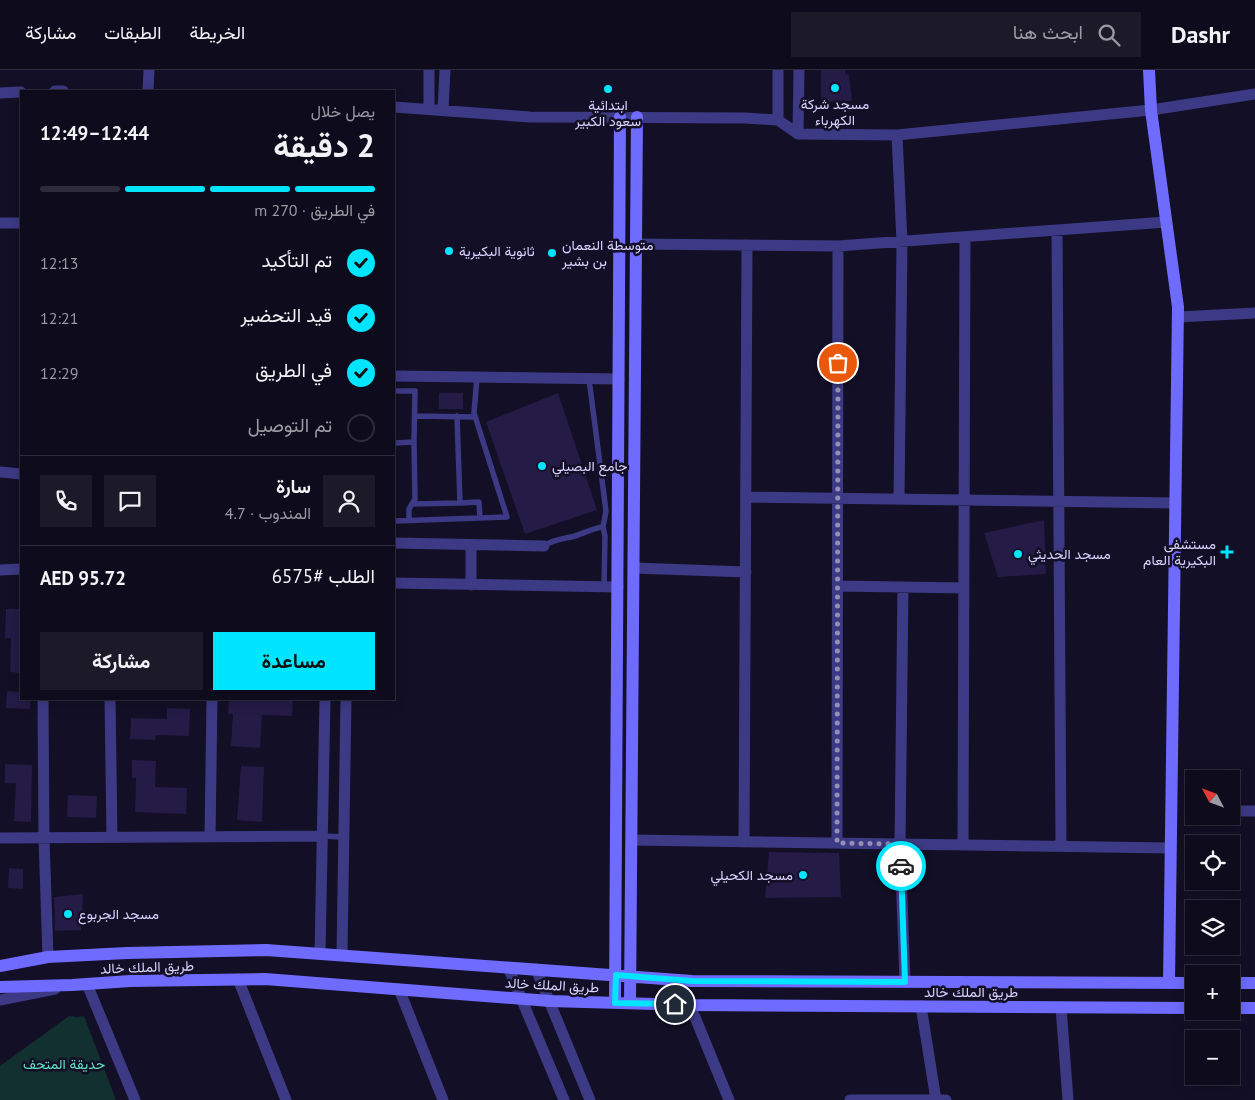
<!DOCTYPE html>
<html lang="ar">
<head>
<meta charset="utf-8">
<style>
	:root { --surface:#0e0b1c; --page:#1c1929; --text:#f1f3f6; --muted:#9b9ba3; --line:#2e2b3b; --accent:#00e5ff }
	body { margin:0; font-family:"PT Sans",Vazirmatn,sans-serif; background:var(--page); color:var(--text); direction:rtl; height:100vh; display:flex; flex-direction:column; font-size:19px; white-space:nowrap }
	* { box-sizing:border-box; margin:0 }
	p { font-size:16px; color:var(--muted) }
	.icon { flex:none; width:28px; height:28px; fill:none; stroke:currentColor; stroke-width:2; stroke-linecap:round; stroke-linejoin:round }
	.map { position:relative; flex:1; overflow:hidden; direction:ltr }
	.sheet { position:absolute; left:20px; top:20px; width:375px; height:610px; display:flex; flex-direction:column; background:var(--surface); border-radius:0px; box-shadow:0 2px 12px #0003,0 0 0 1px var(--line); direction:rtl }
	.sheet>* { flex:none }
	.needle { width:32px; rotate:311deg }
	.tools { position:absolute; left:1185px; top:700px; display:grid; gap:10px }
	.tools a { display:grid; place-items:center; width:55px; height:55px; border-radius:0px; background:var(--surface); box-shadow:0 2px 12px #0003,0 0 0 1px var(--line); font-size:25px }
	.pin { position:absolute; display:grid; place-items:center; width:42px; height:42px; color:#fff; margin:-21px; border:2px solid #fff; border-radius:50%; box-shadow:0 1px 5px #0007 }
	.courier { position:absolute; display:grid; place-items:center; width:50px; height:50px; margin:-25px; border:4px solid #00e5ff; border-radius:50%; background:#fff; color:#222; box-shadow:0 1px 6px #0007 }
	.overview em { font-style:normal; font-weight:700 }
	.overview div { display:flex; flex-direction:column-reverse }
	.overview { display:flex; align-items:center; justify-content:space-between; height:85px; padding:0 20px }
	h1 { font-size:32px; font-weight:700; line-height:38px }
	.bar { display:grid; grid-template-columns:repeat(4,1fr); gap:8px 5px; align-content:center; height:60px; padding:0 20px }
	.bar i { height:6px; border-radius:4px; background:var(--line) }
	.bar .active { background:var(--accent) }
	.bar p { grid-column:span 4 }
	.line { display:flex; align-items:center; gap:12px; padding:0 20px; border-top:1px solid var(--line) }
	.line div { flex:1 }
	.round { display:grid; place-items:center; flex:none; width:52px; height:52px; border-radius:0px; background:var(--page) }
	ol { padding:0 20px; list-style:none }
	li { display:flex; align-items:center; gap:15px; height:55px }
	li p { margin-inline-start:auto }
	li .icon { padding:5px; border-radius:50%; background:var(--accent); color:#111; stroke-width:4 }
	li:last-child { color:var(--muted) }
	li i { width:28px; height:28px; border:2px solid var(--line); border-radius:50% }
	.action { display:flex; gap:10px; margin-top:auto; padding:10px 20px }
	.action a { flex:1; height:58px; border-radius:0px; background:var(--accent); color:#111; font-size:20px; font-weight:700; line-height:58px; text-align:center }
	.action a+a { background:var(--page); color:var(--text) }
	header { display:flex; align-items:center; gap:30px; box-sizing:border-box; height:70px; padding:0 25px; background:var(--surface); border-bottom:1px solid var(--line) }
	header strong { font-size:24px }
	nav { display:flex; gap:28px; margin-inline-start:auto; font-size:18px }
	.search { width:350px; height:45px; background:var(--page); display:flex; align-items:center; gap:12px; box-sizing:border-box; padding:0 18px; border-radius:0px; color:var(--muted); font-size:19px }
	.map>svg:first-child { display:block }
</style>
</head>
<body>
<header>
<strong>Dashr</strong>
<div class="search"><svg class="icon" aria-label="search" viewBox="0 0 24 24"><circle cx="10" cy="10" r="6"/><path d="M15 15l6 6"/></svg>ابحث هنا</div>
<nav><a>الخريطة</a><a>الطبقات</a><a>مشاركة</a></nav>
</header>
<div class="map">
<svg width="1255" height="1030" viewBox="0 0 1255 1030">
	<rect width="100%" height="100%" fill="#130f26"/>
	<!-- green -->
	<path fill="#12302f" d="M69,946L77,947L84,946L116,1030H0V996Z"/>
	<!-- building -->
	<path fill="#241b47" d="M821,0H845V4L849,5L852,31L821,32Z
		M439,323H463V339H439Z
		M558,323L597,440L525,464L486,352Z
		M1044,450L1046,504L998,507L984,463Z
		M6,539H21V603L10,602L11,568H5Z
		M7,621L21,622V629H30V639L6,638Z
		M229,629H293L292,646L262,645L260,678L231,676L233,644H228Z
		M167,638L190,639L189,666L156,665L155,670L130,669L131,648L167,649Z
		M132,690L156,691L155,717L187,718L186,744L135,742L136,708H132Z
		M5,694L32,695L31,752L14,751L16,713H5Z
		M241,696L264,697L262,752L237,750Z
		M68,725L97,726L96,748L67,747Z
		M769,782L839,783L841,827L765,828Z
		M9,798L23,799V819L8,818Z
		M83,824L81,860L55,861L54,827Z"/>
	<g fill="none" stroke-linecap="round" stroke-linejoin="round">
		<!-- lane -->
		<path stroke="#3d3a85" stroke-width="5.5" d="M394,321H415L414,372
			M415,346L475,347
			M394,373L414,372L415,429L409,439V450
			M460,433L479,432L480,448
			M412,434L460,433L457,346
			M394,451L507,447L474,343L477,307
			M603,457L605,466L604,517
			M544,476C554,469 564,469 575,466C585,463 593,458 603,457L606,441L589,309
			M322,766L344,767"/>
		<!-- street -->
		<path stroke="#3d3a85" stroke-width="11" d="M778,0V50
			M55,21H63
			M148,21L149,0
			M0,23L21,22
			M394,37L530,47L745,48L778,50L798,64L897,65L1151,40L1255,24
			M429,39V0
			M443,40L445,0
			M798,64L799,0
			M897,65L902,172L899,429
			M0,153H21
			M1057,160L1061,776
			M636,174L838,176L1166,152
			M1178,247L1255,243
			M394,306L619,309
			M0,402L21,404
			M746,427L1176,433
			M394,473L544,476
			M634,498L746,502
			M0,500L21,499
			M394,513L618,517
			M471,515V475
			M838,516L964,518
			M903,517L900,774L905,912
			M43,629L44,768L48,887
			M110,629L112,767
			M1231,741H1255
			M210,767L212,629
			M0,768L322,766
			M632,770L1171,778
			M744,772L747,175
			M837,773L838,176
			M963,775L965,167
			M320,884L325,629
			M342,885L346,629
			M508,897L564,1030
			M536,899L590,1030
			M238,909L286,1030
			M87,914L135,1030
			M399,919L443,1030
			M0,930L55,919
			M690,935L729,1030
			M921,936L936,1030
			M1061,937L1068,1030
			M850,1030H946"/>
		<!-- secondary -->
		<path stroke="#6f6bff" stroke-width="12" d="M1149,0L1151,40L1178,237L1169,913
			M0,896L48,887L127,883L266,880L692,911L1194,913
			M1231,913H1255
			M0,917L72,915L130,911L265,909L550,931L690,935L1194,938
			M615,933L620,47
			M630,933L637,47
			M1231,938H1255"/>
	</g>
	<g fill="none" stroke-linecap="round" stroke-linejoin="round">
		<!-- done -->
		<path stroke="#948fb3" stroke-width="5" stroke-dasharray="0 9" d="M838,293L837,773L900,774L901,796"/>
		<!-- route -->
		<path stroke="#00e5ff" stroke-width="6" d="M675,934L615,933L616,905L692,911L905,912L901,796"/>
	</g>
	<!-- markers -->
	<g fill="#00e5ff" stroke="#130f26" stroke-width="2">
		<circle cx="835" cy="18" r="5"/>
		<circle cx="608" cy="19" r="5"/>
		<circle cx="449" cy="181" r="5"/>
		<circle cx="552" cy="183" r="5"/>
		<circle cx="542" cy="396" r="5"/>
		<path d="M1224.5 474.5h5v5h5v5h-5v5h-5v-5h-5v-5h5z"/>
		<circle cx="1018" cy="484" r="5"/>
		<circle cx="803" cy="805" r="5"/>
		<circle cx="68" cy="844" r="5"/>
	</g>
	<g text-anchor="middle" stroke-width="5" stroke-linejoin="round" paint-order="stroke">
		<!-- poi labels -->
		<g font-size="14" fill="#d9d4ff" stroke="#130f26" text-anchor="start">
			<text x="835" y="39" text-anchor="middle">مسجد شركة<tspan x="835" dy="16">الكهرباء</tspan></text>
			<text x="608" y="40" text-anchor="middle">ابتدائية<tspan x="608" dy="16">سعود الكبير</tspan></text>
			<text x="562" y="180">متوسطة النعمان<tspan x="562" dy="16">بن بشير</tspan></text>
			<text x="459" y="186">ثانوية البكيرية</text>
			<text x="552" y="401">جامع البصيلي</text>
			<text x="1216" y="479" text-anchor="end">مستشفى<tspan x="1216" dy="16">البكيرية العام</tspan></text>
			<text x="1028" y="489">مسجد الحديثي</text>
			<text x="793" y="810" text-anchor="end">مسجد الكحيلي</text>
			<text x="78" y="849">مسجد الجربوع</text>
		</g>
		<!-- street labels -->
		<g font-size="14" fill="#d9d4ff" stroke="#130f26">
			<text transform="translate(147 897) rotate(-2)" y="5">طريق الملك خالد</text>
			<text transform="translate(552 915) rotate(3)" y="5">طريق الملك خالد</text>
			<text x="971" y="927">طريق الملك خالد</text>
		</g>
		<!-- park labels -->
		<g font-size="14" fill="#5fe0c0" stroke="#130f26">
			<text x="64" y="999">حديقة المتحف</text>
		</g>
	</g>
</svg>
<div class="tools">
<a><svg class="needle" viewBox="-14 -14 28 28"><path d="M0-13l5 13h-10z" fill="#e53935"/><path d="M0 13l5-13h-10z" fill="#9b9ba3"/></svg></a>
<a><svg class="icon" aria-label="locate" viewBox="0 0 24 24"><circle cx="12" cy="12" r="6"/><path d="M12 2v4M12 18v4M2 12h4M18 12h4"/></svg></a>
<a><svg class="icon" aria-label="layers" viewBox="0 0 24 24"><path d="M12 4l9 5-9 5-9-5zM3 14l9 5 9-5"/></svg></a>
<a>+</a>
<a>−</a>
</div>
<div class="pin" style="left:838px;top:293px;background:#ea580c"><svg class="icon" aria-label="bag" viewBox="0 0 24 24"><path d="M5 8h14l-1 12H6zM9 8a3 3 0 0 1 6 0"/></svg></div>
<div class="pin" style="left:675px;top:934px;background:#1f2937"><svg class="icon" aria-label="home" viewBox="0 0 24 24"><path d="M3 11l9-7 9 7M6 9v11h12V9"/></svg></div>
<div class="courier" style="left:901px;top:796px"><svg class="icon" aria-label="car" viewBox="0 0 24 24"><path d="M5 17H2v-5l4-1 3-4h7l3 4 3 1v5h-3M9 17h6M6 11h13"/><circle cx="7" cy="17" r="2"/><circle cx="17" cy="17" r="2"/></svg></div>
<section class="sheet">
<div class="overview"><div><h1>2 دقيقة</h1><p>يصل خلال</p></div><em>12:44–12:49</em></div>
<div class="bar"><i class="active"></i><i class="active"></i><i class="active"></i><i></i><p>في الطريق · 270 m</p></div>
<ol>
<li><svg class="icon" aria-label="check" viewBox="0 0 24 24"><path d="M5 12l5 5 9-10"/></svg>تم التأكيد<p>12:13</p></li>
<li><svg class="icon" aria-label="check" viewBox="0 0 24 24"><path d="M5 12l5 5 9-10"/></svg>قيد التحضير<p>12:21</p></li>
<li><svg class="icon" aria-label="check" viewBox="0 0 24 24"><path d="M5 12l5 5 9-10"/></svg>في الطريق<p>12:29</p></li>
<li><i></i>تم التوصيل</li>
</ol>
<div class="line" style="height:90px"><a class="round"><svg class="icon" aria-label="person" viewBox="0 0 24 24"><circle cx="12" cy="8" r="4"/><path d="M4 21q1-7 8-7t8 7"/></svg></a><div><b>سارة</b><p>المندوب · 4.7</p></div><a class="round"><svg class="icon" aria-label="chat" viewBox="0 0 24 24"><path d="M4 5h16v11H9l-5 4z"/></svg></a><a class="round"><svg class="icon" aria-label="phone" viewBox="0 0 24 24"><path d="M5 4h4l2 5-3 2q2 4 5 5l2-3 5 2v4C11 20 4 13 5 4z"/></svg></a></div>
<div class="line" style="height:65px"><div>الطلب #6575</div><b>AED 95.72</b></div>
<div class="action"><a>مساعدة</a><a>مشاركة</a></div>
</section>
</div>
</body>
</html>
